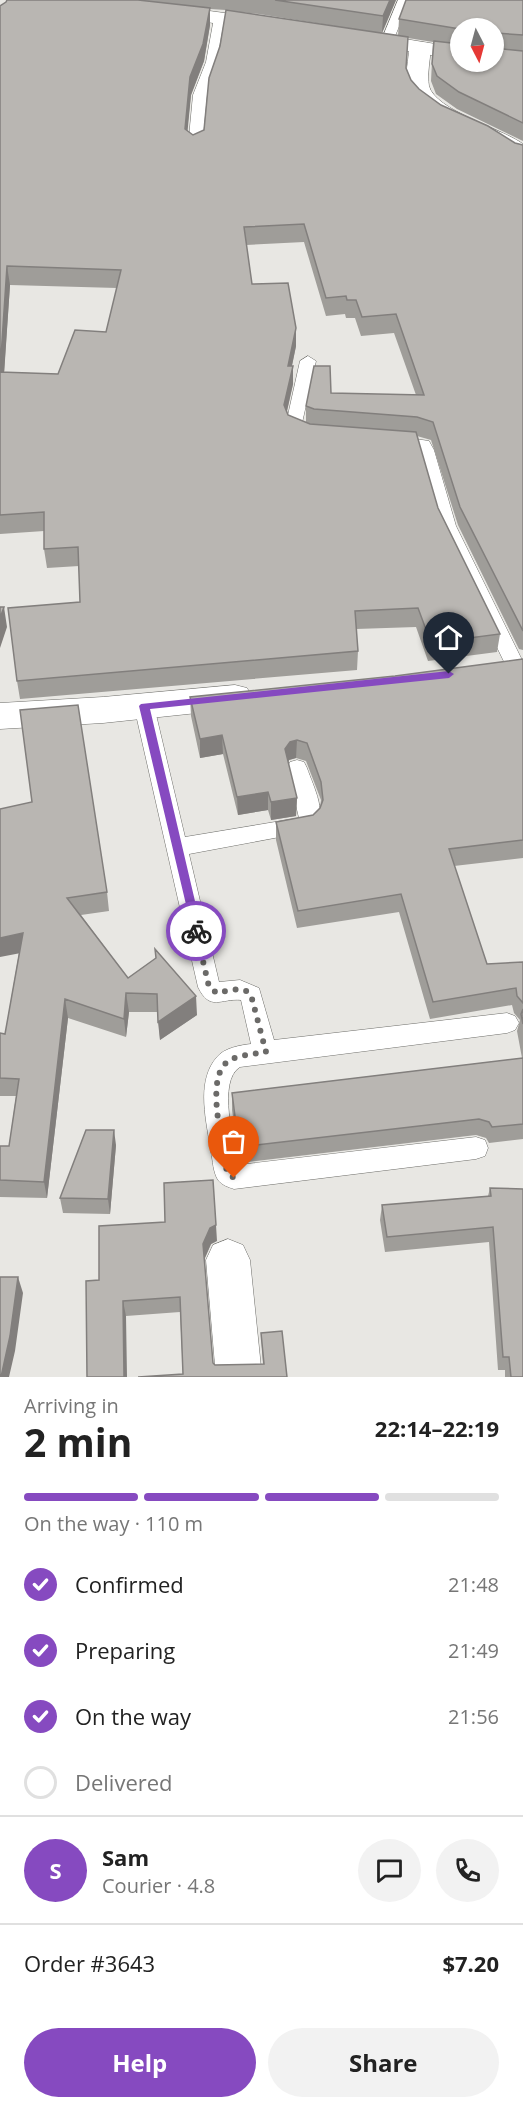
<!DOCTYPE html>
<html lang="en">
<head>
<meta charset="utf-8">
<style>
	:root { --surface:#fff; --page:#f2f2f2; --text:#222; --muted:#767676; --line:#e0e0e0; --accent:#864ac0 }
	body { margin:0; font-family:"Open Sans",sans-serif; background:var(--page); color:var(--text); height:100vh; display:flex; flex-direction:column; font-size:22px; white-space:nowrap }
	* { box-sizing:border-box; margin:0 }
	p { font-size:20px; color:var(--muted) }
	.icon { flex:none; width:33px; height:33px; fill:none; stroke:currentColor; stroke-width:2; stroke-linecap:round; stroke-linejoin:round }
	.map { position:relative; height:1377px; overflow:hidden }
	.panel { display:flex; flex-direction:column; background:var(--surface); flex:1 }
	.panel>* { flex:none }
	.needle { width:39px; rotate:174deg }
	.controls { position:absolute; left:450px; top:18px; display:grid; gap:12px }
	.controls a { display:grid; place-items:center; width:54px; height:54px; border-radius:50%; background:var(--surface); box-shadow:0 2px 4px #0004; font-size:30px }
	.pin { position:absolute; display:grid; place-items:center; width:51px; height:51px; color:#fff; margin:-62px -26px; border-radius:50% 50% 50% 0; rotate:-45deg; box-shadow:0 0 6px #0007 }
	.pin .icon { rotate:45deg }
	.courier { position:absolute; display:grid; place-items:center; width:60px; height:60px; margin:-30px; border:4px solid #864ac0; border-radius:50%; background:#fff; color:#222; box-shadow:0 2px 8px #0007 }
	.head em { font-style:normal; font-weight:700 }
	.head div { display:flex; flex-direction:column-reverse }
	.head { display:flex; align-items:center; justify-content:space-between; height:102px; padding:0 24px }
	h1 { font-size:39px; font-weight:700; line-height:45px }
	.bar { display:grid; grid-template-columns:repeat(4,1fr); gap:9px 6px; align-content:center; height:72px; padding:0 24px }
	.bar i { height:8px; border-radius:4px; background:var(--line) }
	.bar .on { background:var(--accent) }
	.bar p { grid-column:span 4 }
	.line { display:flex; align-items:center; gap:15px; padding:0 24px; border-top:2px solid var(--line) }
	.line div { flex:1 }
	.round { display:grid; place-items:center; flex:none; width:63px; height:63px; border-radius:32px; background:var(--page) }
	ol { padding:0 24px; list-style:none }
	li { display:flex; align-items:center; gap:18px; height:66px }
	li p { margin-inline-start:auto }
	li .icon { padding:6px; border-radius:50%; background:var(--accent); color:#fff; stroke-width:4 }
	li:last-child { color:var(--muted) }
	li i { width:33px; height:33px; border:3px solid var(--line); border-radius:50% }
	.cta { display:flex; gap:12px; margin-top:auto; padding:12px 24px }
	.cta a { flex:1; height:69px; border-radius:36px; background:var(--accent); color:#fff; font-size:24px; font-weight:700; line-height:69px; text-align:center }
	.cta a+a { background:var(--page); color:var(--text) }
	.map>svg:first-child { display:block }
</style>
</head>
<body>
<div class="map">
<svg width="523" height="1377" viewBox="0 0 523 1377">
	<rect width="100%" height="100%" fill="#e8e7e3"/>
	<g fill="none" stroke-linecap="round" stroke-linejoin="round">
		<defs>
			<path id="lane" d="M398,0H410L393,41L387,45L383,44L381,41Z
				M220,14L226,18L218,62L207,95L202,147L195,151L188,147L193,95L206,62L214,18Z
				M308,356L316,361L302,423L317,435L315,439C302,442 293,434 286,424L300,361Z
				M395,436L429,441L434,450L456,526L523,662L522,670L515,672L508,670L438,526L418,450L389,445L387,441L389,437Z
				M144,699L151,701L154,706L185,837L299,818L287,768L290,762L297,760L304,762L307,768C313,786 330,817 312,831L189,854L219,982L240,980L259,988L274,1040L507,1013L515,1016L519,1023L515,1030L507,1033L240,1067C217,1081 234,1142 238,1165L476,1137L485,1140L488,1148L485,1156L476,1159L234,1189C228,1187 222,1185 218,1180C213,1172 213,1161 211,1152C207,1123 195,1082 217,1057C224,1048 241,1045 251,1044L241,1000C221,998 210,1012 198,987L134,706L137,701Z"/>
			<path id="street" d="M420,42L428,43L431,48C430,59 427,75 429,86C436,111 501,128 523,144V162C509,159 500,148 487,142C463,131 413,115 407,85C405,74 409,59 409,48L412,43Z
				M235,685L247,688L252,697L247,706L235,709L103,723L0,729V703L103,697Z
				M228,1239L243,1245L250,1260L262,1377H216L206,1260L213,1245Z"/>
			<path id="secondary" d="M165,5L269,19L276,21L279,25L276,29L269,31L158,15L155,11L158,7Z
				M362,32L460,48V60L355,42L351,38L355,34Z"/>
		</defs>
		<!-- lane casing -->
		<use href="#lane" stroke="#6e6e6a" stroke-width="1"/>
		<!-- street casing -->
		<use href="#street" stroke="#6e6e6a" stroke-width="1"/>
		<!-- secondary casing -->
		<use href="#secondary" stroke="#6e6e6a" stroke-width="1"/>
		<!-- lane -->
		<use href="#lane" fill="#fff" fill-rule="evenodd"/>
		<!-- street -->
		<use href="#street" fill="#fff" fill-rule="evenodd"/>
		<!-- secondary -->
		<use href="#secondary" fill="#fff" fill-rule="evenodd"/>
	</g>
	<!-- wall -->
	<path fill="#9f9d99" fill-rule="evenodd" d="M7,0H396L382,33L398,36L399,19L523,0V141L457,109L436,94L431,81L433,42L408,38L406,68L411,80L419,89L441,105L515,143L523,145V650L519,649L458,525L431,440L417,436L438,508L500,634L497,652L428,661L416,627L356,629L358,651L357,670L20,699L17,681L80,602L79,566L47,568L44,549V531L0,534V6L6,2ZM210,9L226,10L204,130L193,135L187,131L191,95L204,61L210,25ZM230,11L259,14L372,32ZM460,28H494L460,62ZM304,242L326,316L345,314L346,318H355L361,336L394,333L416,395L331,393L306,406V422L288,415L287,411L293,384L292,366L296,346L252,284L246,245ZM10,285L117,288L106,332L58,374L4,372Z
		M523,659V858L454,866L487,964L523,962V1139L489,1143L486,1138L476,1135L240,1163L232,1110V1093L522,1058L517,1031L520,1020L514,1013L512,1005L430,1019L399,912L297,928L276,840V822L313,815L320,808L321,800L306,761L296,758L289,760L288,762L297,798L296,816L271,820L268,810L238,815L223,754L200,758L191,716L190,697L395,676Z
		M0,809L107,892L109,911L81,915L128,978L197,1015L160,1040L158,1012H129L126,1037L68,1018L47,1198L0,1197V1146H9L16,1096H0V1033L5,1034L19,953Z
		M116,1145L110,1214L63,1213L60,1198Z
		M490,1188L523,1377H505V1370H498L489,1242L385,1252L380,1220L382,1205L488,1196Z
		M217,1241L211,1244L204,1260L213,1363L215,1365L263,1364L261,1333L287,1377L183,1374L180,1312L126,1316L99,1280Z"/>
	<!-- shaded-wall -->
	<path fill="#827f7d" d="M390,0H396L382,33L383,16Z
		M210,8V25L204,61L191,95L186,147L185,129L190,77Z
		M496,33L494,50V35Z
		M7,266L10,285L3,390L0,372Z
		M296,328V346L288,384V366Z
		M293,366V384L284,424V405Z
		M4,607L7,627L0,648V618Z
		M222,735L223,754L200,758V739Z
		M297,740L296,758L289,760L285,767V749L290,742Z
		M268,792V810L238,815L237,797Z
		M297,798L296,816L271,820V802Z
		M23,933L26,952L0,957V938Z
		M126,993L129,1012L126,1037L124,1019Z
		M196,996L197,1015L160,1040L158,1022Z
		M65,999L68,1018L47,1198L44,1182Z
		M114,1130L116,1145L110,1214L108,1199Z
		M216,1225L217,1241L211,1244L204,1260L203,1244L210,1228Z
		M18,1277L23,1293L15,1351L9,1377H1Z
		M123,1301L126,1316L127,1377H124Z"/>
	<!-- building -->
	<path fill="#b9b6b2" stroke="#827f7d" stroke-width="1.5" fill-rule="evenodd" d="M7,0H138L210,8L203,44L190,77L185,129L193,135L204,130L209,78L220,46L226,10L408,37L406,68L411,80L419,89L441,105L488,126L515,143L523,145V631L460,507L433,422L417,417L314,409L306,406L314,366H330L331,393L424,395L396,314L362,317L356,300H347L346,296L326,298L304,224L244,227L252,284L288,283L296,328L288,366H293L284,405L288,415L310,424L416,432L438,508L500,634L431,643L418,608L355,611L358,651L17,681L8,608L80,602L78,547L44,549V512L0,515V6L6,2ZM7,266L121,270L106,332L75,330L58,374L0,372Z
		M275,0H390L383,16Z
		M406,0H523V35L496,33L494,35V43V28L460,29L399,19Z
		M434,41L460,44V62H494V48L523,51V123L459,92L437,76L432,64Z
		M0,607H4L0,618Z
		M523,659V840L449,849L487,964L523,962V1003L517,996L516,988L433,1002L401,894L298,911L276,822L313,815L320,808L323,800L321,782L307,743L297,740L290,742L285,749L297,798L271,802L268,792L237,797L222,735L200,739L190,697L395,676Z
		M78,705L107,892L67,898L128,978L156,958L155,949L196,996L158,1022L157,994L126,993L124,1019L65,999L44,1182L0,1180V1146H9L19,1079L0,1078V1033L5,1034L23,933L0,938V809L32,802L20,710Z
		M523,1009V1024L521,1014Z
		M523,1058V1124L492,1127L489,1122L479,1119L239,1147L232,1093Z
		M86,1130H114L108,1199L60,1198Z
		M213,1180L216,1225L210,1228L203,1244L213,1363L215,1365L264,1364L261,1333L282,1331L287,1377H138L183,1374L180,1297L123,1301L124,1377H87L86,1281L99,1280V1226L165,1222L164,1183Z
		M490,1188L523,1189V1377H511L509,1357H503L493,1227L387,1237L382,1205L491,1196Z
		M0,1277H18L10,1336L1,1377H0Z"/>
	<!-- route -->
	<path fill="#864ac0" d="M449,671L454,674L449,678L150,709L202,931L196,935L193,934L139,706L141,704Z"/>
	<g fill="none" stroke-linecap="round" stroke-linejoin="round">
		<!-- done -->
		<path stroke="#6b6a68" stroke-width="6" stroke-dasharray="0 10.8" d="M196,931L209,987L217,993C228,991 243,985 251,995L266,1052C253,1054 234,1055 225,1064C207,1083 222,1138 225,1162L227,1172L234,1178"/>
	</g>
</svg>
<div class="controls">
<a><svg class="needle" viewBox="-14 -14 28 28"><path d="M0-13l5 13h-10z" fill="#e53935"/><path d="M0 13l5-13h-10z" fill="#767676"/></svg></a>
</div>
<div class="pin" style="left:234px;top:1178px;background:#ea580c"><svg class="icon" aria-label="bag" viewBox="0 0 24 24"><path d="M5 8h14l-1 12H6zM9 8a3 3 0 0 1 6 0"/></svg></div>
<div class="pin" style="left:449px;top:674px;background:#1f2937"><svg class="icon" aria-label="home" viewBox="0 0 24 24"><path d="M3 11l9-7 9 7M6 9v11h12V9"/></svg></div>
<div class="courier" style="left:196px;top:931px"><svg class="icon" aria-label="bike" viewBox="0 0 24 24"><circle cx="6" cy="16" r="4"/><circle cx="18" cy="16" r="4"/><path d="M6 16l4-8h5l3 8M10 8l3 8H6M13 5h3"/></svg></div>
</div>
<section class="panel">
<div class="head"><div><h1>2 min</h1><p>Arriving in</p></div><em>22:14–22:19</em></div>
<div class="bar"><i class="on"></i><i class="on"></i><i class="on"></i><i></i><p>On the way · 110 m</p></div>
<ol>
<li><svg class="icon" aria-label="check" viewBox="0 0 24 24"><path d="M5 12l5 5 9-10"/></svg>Confirmed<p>21:48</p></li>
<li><svg class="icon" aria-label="check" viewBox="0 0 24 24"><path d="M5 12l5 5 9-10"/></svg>Preparing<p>21:49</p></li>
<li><svg class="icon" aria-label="check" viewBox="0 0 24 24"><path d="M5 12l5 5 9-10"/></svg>On the way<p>21:56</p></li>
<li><i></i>Delivered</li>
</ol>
<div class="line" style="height:108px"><b class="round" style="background:var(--accent);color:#fff">S</b><div><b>Sam</b><p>Courier · 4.8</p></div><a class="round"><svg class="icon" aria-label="chat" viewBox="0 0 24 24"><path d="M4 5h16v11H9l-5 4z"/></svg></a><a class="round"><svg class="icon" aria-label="phone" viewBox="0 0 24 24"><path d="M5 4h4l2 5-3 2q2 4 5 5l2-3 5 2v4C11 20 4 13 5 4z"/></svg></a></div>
<div class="line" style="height:78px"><div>Order #3643</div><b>$7.20</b></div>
<div class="cta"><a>Help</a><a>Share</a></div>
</section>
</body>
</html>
